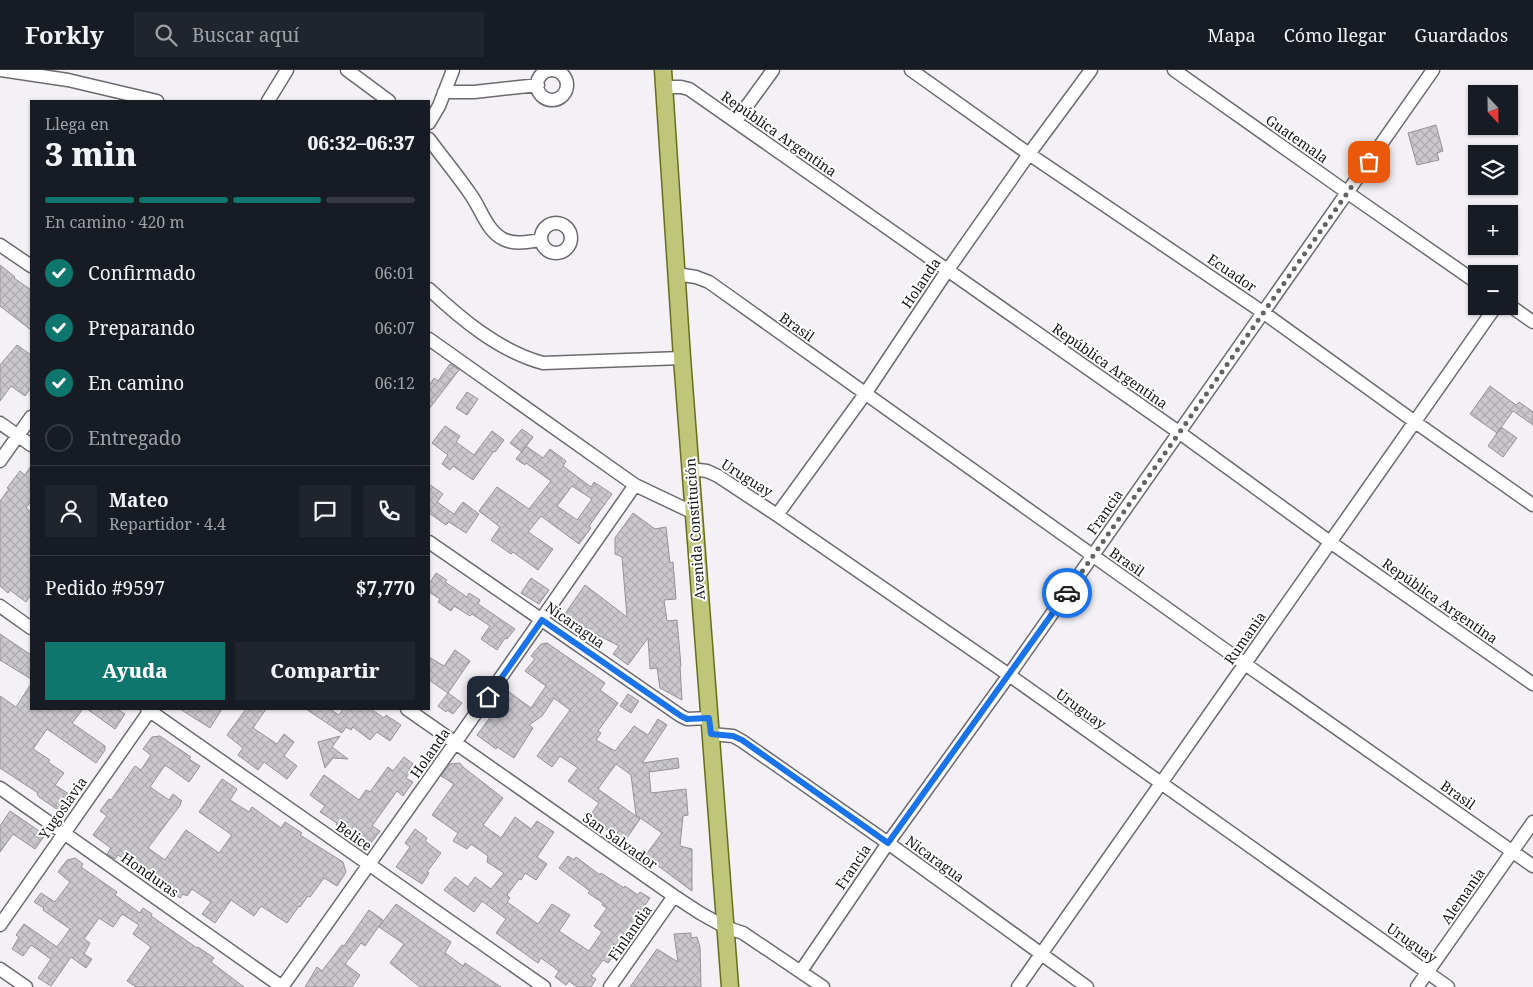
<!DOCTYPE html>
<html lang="es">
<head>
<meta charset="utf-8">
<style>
	:root { --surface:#171b24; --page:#20242c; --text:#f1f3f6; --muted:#9ea1a6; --line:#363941; --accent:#0f766e }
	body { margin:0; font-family:"Noto Serif",serif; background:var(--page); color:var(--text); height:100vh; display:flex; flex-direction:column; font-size:19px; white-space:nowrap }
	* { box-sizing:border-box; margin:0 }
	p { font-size:16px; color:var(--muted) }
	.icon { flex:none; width:28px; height:28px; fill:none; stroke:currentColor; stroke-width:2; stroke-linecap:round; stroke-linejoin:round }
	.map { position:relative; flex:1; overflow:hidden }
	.panel { position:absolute; left:30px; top:30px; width:400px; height:610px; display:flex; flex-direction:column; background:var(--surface); border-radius:0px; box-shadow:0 1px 4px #0004 }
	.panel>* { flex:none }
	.needle { width:32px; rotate:158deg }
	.tools { position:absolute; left:1468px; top:15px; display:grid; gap:10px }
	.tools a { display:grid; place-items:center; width:50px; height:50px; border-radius:0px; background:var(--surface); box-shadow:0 1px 4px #0004; font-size:25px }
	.pin { position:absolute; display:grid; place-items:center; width:42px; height:42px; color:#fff; margin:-21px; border-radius:10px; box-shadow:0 2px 8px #0006 }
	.courier { position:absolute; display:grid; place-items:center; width:50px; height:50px; margin:-25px; border:4px solid #1a73e8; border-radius:50%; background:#fff; color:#222; box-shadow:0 1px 6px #0007 }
	.head em { font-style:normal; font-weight:800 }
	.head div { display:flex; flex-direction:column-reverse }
	.head { display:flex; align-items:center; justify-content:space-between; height:85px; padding:0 15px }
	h1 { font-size:32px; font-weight:800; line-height:38px }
	.bar { display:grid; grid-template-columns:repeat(4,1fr); gap:8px 5px; align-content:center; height:60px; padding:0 15px }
	.bar i { height:6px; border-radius:4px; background:var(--line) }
	.bar .active { background:var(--accent) }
	.bar p { grid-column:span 4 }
	.line { display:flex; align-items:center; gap:12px; padding:0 15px; border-top:1px solid var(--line) }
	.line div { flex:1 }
	.round { display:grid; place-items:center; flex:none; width:52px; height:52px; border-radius:0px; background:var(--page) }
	ol { padding:0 15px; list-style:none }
	li { display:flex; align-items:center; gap:15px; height:55px }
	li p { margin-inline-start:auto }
	li .icon { padding:5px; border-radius:50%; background:var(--accent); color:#fff; stroke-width:4 }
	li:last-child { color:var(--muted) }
	li i { width:28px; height:28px; border:2px solid var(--line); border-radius:50% }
	.primary-button { display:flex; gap:10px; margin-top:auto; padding:10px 15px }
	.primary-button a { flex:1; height:58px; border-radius:0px; background:var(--accent); color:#fff; font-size:20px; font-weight:800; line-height:58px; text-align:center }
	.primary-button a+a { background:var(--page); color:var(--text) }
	header { display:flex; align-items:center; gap:30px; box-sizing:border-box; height:70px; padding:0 25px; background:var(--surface); border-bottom:1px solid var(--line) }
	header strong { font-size:24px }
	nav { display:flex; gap:28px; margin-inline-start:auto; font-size:18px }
	.search { width:350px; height:45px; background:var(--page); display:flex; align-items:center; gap:12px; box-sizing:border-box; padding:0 18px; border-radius:0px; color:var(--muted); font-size:19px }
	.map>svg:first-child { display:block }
</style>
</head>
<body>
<header>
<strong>Forkly</strong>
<div class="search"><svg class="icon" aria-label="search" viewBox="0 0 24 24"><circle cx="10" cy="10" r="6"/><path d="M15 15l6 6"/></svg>Buscar aquí</div>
<nav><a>Mapa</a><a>Cómo llegar</a><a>Guardados</a></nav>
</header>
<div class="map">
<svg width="1533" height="917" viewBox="0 0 1533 917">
	<defs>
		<pattern id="building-cross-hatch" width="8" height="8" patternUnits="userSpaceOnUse" patternTransform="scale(1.25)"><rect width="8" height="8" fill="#cac8cd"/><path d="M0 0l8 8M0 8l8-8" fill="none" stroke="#adabaf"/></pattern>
	</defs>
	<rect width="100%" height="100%" fill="#f3f1f6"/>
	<!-- building -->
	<path fill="url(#building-cross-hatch)" stroke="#949397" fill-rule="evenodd" d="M1436,55L1443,81L1437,83L1439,90L1417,95L1408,63Z
		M0,195L15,207L14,208L31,220V260L0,236Z
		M17,275L31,285V318L25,326L11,316L0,331V295Z
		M450,294L459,300L429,339V316L434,308L438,311Z
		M1490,316L1516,335L1519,332L1533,342V355L1513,341L1497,363L1470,344Z
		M467,322L478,329L467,345L456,338Z
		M445,356L460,366L456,372L474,385L492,361L504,370L495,382L494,381L473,410L453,396L450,400L442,394L448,385L432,373Z
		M1501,357L1517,368L1503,387L1488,376Z
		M522,359L533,367L522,382L510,373Z
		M526,376L543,388L550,379L566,391L563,396L591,417L594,412L612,424L589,456L591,458L579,474L541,446L528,462L553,479L538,500L513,482L511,484L491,470L500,457L479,441L497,417L529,439L551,411L526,393L525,395L516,389ZM572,416L592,429L577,450L557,436Z
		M31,396V431L26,438L31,442V524L26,532L10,520L8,523L0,516V431L9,419L7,418L20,401L25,405Z
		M429,414L443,424L437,432L454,444L463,432L479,444L466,463L449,452L446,455L429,443Z
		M633,443L655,459L666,457L670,493L673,492L676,529L664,530L667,551L677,550L681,596H680L682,630L660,618L657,598L650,599L648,568L628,595L613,584L619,576L594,563L591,567L562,548L585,515L627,547L622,487L615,484V468Z
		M436,503L447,510L445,512L467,527L469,523L480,530L478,534L515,559L507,569L505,568L497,580L481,569L490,556L472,544L470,546L454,536L451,541L438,532L440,529L429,522V514Z
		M531,508L549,520L539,534L521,523Z
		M0,564L31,585V609L0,590Z
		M547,573L605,613L600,620L618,633L598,661L601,663L596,670L615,681L634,656L648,665L658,649L667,655L642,693L678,688L679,698L649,702L651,723L686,719L688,745L683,746L680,776L692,779V821L645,786L662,763L636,745L631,705L616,694L598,719L640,749L625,771L588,748L599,733L568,711L578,698L560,686L552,697L537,686L570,640L554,628L542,646L529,655L533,658L514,688L497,677L496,679L477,665L509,622L531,638L546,616L525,601L535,589L531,586L541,574Z
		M455,580L470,591L448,623L429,610V587L444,596Z
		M31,614V639H83L72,653L105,676V680L96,693L47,659L33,679L50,690L48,692L64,703L55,715L72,726L61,742L39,727L37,724L38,723L0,698V626L16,637Z
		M448,623L462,633L453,644L447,640L446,642L438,636Z
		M628,624L639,631L631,643L620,636Z
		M87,639H117L125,644L115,659Z
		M180,639H222L210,658Z
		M246,639H266L253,658L277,674L284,664L294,672L284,686L297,696L287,709L264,692L258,700L238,685L243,678L227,665Z
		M306,639H330L339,645L343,639H371L384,648L386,645L401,655L390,671L377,662L370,670L353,657L351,660L346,657L342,663Z
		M160,666L191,687L189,689L200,696L189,712L165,695L150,717L169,730L173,724L182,731L180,733L181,734L148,778L165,790L186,760L219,783L232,765L199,742L222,709L237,719L230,730L249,742L252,737L281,758L285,752L302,763L300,765L343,792L346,802L337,816L324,808L310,827L308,826L300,837L299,836L287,853L261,836L254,846L231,830L215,853L202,844L211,832L192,819L187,826L183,824L180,828L158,811L118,785L115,789L107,784L111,778L93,765L107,746L100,741L109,729L111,730L135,696L141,700L151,685L143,679L152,667Z
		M340,666L332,677L348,689L333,688L325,698L318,672Z
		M404,687L413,694L409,699L411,701L406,708L413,712L403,726L397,721L372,756L380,761L371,773L364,774L336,755L337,753L320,742L325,736L310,725L324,705L359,730L366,720L370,722L388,697L393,701Z
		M460,693L463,697L503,728L483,755L501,768L515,747L531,759L537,751L554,762L537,787L547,794L536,810L525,803L521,810L519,809L507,825L510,828L507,832L538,854L552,834L570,845L559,861L589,881L602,862L594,856L607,838L602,835L603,833L588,823L590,821L559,798L568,786L574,790L576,787L600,805L601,803L624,818L625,816L638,825L640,822L650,828L639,844L643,847L608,893L603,890L591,906L596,909L591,917H577L569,911L566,915L555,907L559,901L541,888L538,893L496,863L506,849L482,831L474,842L444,820L455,807L468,817L475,807L491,819L504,803L487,792L488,786L471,774L467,779L453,771L458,763L432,745L454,714L441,706L450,694Z
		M10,741L45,765L35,779L13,764L0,782V756Z
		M415,759L427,768L425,771L441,783L427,802L429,803L422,814L396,797L410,777L405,773Z
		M75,788L83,794L81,797L117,822L115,825L140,843L143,838L152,844L151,846L197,878L198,877L214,888L211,892L244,917H136L127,911L151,877L133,864L139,855L122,844L113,857L99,848L84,869L90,873L84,884L92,889L86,898L71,887L51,916L38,908L51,889L31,875L23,886L12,879L19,867L16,865L24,854L57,877L70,859L43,840L44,838L34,832L41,823L55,832L70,812L58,802L67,790Z
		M396,834L451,872L445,883L463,896L465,893L501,917H420L390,893L404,874L379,857Z
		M369,840L383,850L365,876L361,873L345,894L360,905L352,917H305L317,897L322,901L342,875L344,876Z
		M691,863V868L697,867L700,877L701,917H630L657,879L678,892L674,864Z"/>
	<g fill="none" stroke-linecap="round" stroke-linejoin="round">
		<defs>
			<path id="minor" d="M1,0L68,10L157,31
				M347,0L389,31
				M911,0L1029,84L1264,243L1415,352L1533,435
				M1174,0L1348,123L1476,212
				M537 15a15 15 0 1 1 30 0a15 15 0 1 1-30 0Z
				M665,17H681L689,19L1180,363L1330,472L1533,614
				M444,22H474L538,15
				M268,31L287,0
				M736,51L773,0
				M429,53L439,36L453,0
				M429,69C443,88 458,106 471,125C481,139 487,161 503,169C515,175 528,172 541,170
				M541 168a15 15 0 1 1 30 0a15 15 0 1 1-30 0Z
				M0,175L31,196
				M676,204L696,207L709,212L1245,594L1533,796
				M429,219C461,249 499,281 543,293L682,288
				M1509,235L1533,252
				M429,269L635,415L694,443
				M0,353L31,375
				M0,391L31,347
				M690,399L707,401L718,406L777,445L1009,605L1448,917
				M777,445L865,324L947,201L1029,84L1091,0
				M429,472L681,646L687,649L709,648
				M0,536L31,558
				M147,639L544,917
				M407,639L674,826L700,843L725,857L743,863L823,917
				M711,664L733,666L742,671L888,773L1087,917
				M0,718L282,917
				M0,855L151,639
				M0,899L26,917
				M801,901L888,773L1009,605L1433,0
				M282,917L455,673L635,415
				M610,917L674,826
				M1018,917L1496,236
				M1417,917L1533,752"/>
			<path id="major" d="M663,0L682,288L730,917"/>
		</defs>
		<!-- minor casing -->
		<use href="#minor" stroke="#6c6a6e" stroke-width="15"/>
		<!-- major casing -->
		<use href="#major" stroke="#696e1d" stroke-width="19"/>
		<!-- minor -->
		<use href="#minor" stroke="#fff" stroke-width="12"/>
		<!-- major -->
		<use href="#major" stroke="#bfc579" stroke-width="16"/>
	</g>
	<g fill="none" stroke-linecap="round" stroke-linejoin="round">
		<!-- done -->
		<path stroke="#636265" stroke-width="5" stroke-dasharray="0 9" d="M1067,523L1369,92"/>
		<!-- route -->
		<path stroke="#1a73e8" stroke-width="6" d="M488,627L542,550L681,646L687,649L709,648L711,664L733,666L742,670L888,773L1067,523"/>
	</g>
	<g text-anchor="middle" stroke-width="4" stroke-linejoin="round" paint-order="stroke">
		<!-- street labels -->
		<g font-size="14" fill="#161517" stroke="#fff">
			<text transform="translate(779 64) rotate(35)" y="5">República Argentina</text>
			<text transform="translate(1297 69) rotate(35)" y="5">Guatemala</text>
			<text transform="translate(1232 203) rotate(34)" y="5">Ecuador</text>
			<text transform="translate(921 213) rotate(-56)" y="5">Holanda</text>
			<text transform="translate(797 257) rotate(35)" y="5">Brasil</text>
			<text transform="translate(1110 296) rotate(35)" y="5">República Argentina</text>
			<text transform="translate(747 408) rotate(32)" y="5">Uruguay</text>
			<text transform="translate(1105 442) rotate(-55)" y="5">Francia</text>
			<text transform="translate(695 459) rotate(-94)" y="5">Avenida Constitución</text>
			<text transform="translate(1127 492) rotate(35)" y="5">Brasil</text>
			<text transform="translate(1440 531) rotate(35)" y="5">República Argentina</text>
			<text transform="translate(575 555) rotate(35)" y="5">Nicaragua</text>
			<text transform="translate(1245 568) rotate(-55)" y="5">Rumania</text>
			<text transform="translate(1081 639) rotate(36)" y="5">Uruguay</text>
			<text transform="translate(430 683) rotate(-55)" y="5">Holanda</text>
			<text transform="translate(1458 725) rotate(35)" y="5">Brasil</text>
			<text transform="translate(63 738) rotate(-55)" y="5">Yugoslavia</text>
			<text transform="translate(354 766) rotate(35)" y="5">Belice</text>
			<text transform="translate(620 771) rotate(35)" y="5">San Salvador</text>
			<text transform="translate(935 789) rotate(36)" y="5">Nicaragua</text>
			<text transform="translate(853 797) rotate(-56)" y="5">Francia</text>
			<text transform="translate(150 805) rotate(35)" y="5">Honduras</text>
			<text transform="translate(1463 826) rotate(-55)" y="5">Alemania</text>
			<text transform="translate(630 863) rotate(-55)" y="5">Finlandia</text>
			<text transform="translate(1412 873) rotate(35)" y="5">Uruguay</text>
		</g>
	</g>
</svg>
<div class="tools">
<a><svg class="needle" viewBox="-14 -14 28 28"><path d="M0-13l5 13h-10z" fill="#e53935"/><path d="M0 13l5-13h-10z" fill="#9ea1a6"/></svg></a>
<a><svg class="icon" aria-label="layers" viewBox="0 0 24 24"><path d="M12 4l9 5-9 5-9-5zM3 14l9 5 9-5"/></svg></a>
<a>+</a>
<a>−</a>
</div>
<div class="pin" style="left:1369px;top:92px;background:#ea580c"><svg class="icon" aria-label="bag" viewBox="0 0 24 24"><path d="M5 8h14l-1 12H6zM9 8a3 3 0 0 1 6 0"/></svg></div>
<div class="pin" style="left:488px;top:627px;background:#1f2937"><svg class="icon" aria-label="home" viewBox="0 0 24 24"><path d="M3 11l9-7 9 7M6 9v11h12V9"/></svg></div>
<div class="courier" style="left:1067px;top:523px"><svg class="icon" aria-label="car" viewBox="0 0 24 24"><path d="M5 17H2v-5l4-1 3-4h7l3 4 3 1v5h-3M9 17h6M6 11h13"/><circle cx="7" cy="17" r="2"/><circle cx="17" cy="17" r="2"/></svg></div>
<section class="panel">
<div class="head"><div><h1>3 min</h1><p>Llega en</p></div><em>06:32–06:37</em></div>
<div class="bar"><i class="active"></i><i class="active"></i><i class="active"></i><i></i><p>En camino · 420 m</p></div>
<ol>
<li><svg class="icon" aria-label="check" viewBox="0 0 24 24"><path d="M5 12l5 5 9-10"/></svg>Confirmado<p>06:01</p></li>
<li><svg class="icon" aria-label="check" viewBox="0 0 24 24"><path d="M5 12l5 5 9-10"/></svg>Preparando<p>06:07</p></li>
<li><svg class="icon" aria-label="check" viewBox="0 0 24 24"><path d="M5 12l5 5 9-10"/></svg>En camino<p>06:12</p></li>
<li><i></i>Entregado</li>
</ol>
<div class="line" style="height:90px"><a class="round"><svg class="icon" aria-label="person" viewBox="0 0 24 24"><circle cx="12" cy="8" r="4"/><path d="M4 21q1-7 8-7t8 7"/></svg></a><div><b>Mateo</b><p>Repartidor · 4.4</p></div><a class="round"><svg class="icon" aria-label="chat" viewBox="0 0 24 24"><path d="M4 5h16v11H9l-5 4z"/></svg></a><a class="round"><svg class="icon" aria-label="phone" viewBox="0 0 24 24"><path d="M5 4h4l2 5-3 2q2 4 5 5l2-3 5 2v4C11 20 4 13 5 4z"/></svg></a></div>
<div class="line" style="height:65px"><div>Pedido #9597</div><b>$7,770</b></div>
<div class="primary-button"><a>Ayuda</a><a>Compartir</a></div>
</section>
</div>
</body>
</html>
